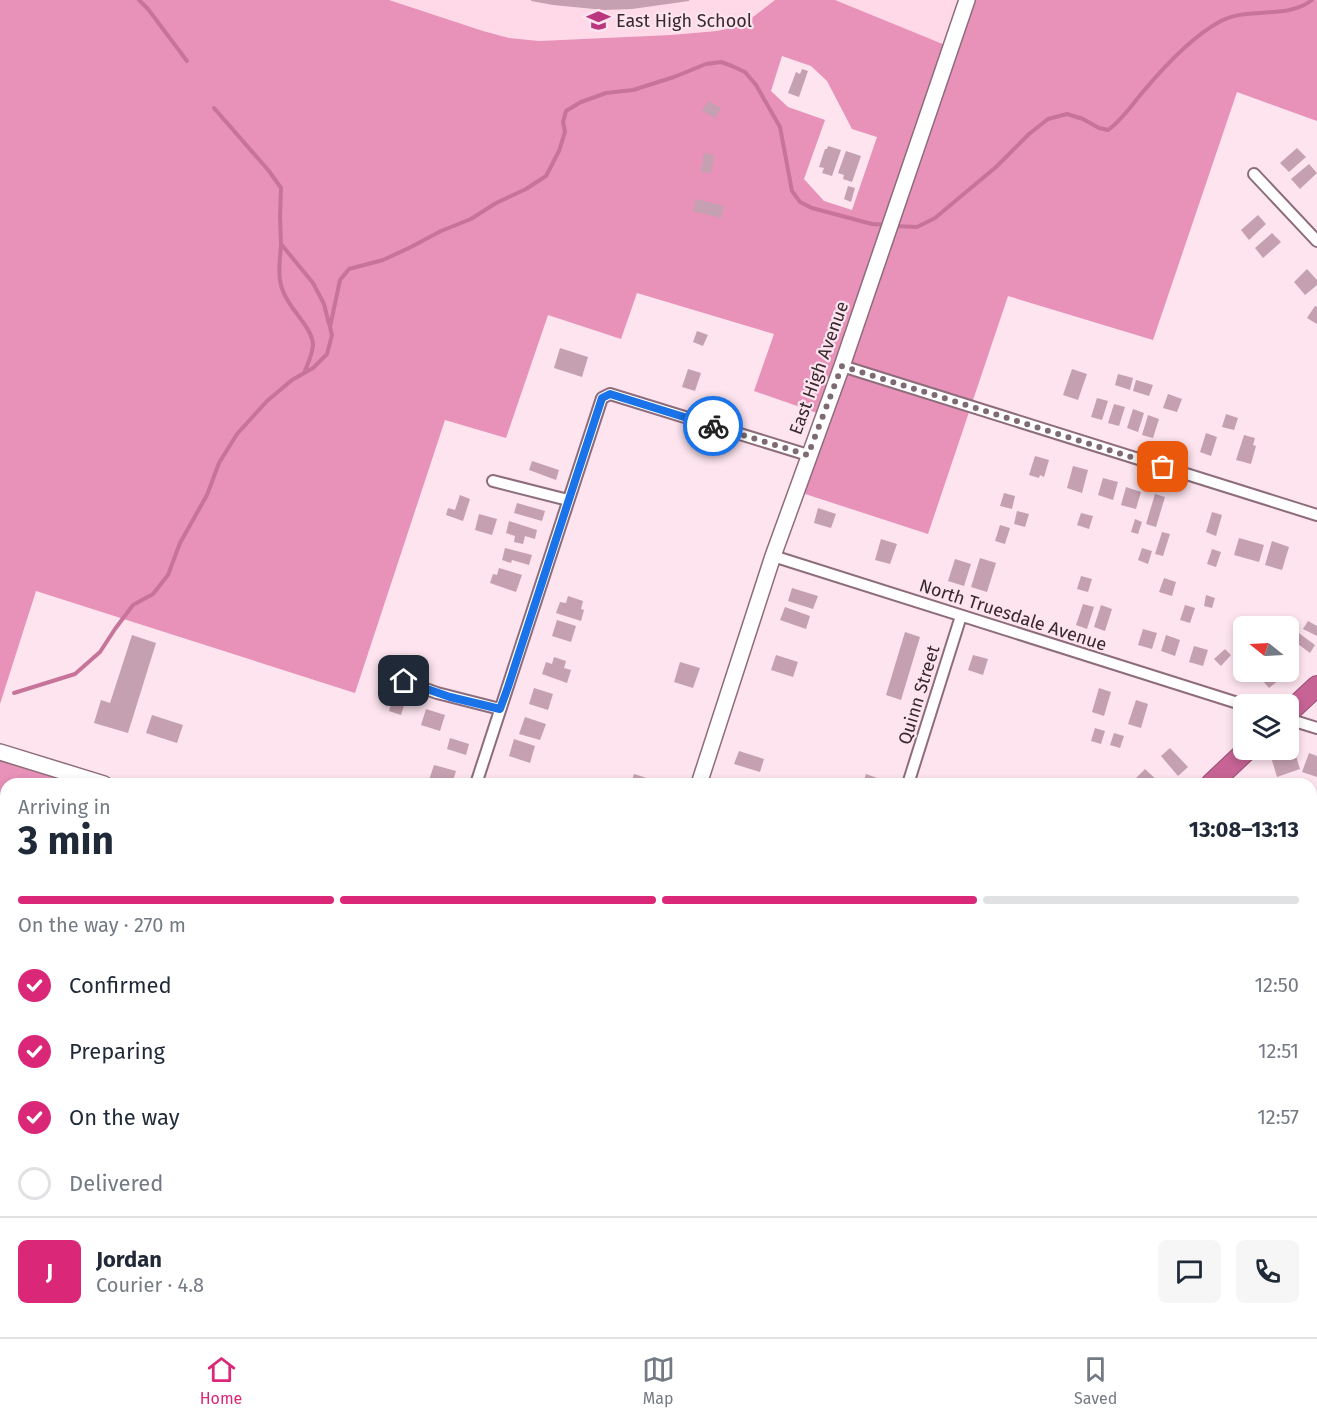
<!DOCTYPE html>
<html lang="en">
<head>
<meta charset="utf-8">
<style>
	:root { --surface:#fff; --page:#f6f6f7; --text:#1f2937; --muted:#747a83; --line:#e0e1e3; --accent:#db2777 }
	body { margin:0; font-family:"Fira Sans",sans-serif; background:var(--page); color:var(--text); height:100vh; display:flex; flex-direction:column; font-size:22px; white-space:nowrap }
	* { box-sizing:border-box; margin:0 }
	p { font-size:20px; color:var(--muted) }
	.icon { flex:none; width:33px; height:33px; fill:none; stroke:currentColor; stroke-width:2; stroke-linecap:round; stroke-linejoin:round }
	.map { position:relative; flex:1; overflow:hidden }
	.details { position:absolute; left:0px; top:778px; width:1317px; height:560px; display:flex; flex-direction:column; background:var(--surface); border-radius:18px 18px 0 0; box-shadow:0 3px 9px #0003 }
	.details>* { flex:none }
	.needle { width:39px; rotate:288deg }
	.buttons { position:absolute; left:1233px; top:616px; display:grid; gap:12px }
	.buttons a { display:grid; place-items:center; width:66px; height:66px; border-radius:9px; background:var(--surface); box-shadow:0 3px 9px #0003; font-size:30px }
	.pin { position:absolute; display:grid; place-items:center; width:51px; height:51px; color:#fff; margin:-26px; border-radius:12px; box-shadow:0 3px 9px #0006 }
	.courier { position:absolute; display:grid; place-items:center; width:60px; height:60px; margin:-30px; border:4px solid #1a73e8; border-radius:50%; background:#fff; color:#222; box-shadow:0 2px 8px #0007 }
	.summary em { font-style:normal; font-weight:700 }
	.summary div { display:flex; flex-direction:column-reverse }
	.summary { display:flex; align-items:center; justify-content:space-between; height:102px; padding:0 18px }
	h1 { font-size:39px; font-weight:700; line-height:45px }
	.bar { display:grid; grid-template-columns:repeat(4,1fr); gap:9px 6px; align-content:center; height:72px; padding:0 18px }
	.bar i { height:8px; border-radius:4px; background:var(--line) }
	.bar .current { background:var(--accent) }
	.bar p { grid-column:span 4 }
	.line { display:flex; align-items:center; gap:15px; padding:0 18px; border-top:2px solid var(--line) }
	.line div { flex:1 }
	.round { display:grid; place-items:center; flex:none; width:63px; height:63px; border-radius:9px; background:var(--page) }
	ol { padding:0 18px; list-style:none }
	li { display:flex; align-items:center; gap:18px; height:66px }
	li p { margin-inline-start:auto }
	li .icon { padding:6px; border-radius:50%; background:var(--accent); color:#fff; stroke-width:4 }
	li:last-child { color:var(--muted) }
	li i { width:33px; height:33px; border:3px solid var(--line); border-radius:50% }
	.tabs { display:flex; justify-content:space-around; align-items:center; height:84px; border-top:2px solid var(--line); background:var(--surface); font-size:16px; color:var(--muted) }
	.tabs a { display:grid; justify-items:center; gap:3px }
	.tabs .current { color:var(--accent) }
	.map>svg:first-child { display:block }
</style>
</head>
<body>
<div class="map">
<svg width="1317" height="1337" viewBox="0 0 1317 1337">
	<rect width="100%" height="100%" fill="#fde4ee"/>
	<!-- built -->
	<path fill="#ffd9e8" d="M389,0H775L749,20L735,27L717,31L671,35L539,41L509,38L483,31Z
		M835,0H967L950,48Z
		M523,1332H848L846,1337H521Z"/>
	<!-- forest -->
	<path fill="#e891b9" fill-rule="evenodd" d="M0,0H389L483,31L509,38L539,41L671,35L717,31L735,27L749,20L775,0H835L950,47L967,0H1317V121L1237,92L1153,340L1008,296L928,534L796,491L823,415L754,391L774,334L637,293L621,339L548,315L506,438L445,420L355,693L36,591L0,704ZM782,56L811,66L827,81L852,129L877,137L852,210L824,201L804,179L825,120L788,107L771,91Z
		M0,752L64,772L60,784H6V947L0,965Z
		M0,1024L6,1025V1276L0,1295Z
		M848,1332H1275L1273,1337H846Z"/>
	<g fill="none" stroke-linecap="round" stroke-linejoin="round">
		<!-- stream -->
		<path stroke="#c7749b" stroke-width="4" d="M139,0L148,9L187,61
			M214,108L269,171L281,188L280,217L281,244L313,283L324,304L329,324
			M894,226L917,227L935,218L996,167L1029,134L1048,119L1067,114L1083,119L1099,128L1108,130C1121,121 1131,106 1142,93C1162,69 1192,37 1219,22C1247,6 1287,20 1312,0
			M281,245C280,259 277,278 283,291C289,309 312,327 313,344C313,353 308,363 305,371
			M14,693L75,674L100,652L115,629L133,605L153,594L168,575L180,543L207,495L219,463L237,434L267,401L292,380L313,368L327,354L332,335L330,327L340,280L349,269L383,260L409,248L441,231L471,219L496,203L526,189L546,176L559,151L565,132L563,122L566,111L581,102L606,93L633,90L674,77L706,64L721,62L732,66L745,72L756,85L780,127L792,191L800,202L812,208L872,224L887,225"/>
	</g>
	<!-- building -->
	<path fill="#c5a0b0" d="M531,0H689V1L632,9L604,10L553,5L531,1Z
		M802,69L808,71L799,97L788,93L796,72L800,74Z
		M708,101L721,108L715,118L702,111Z
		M828,146L841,150L832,176L822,173L824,168L819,167L825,149H827Z
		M1297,148L1306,157L1289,172L1280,163Z
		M846,151L861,156L852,182L843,179L844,175L838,173Z
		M704,153L714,155L711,173L701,172Z
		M1309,164L1317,173L1300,189L1291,179Z
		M848,186L855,188L851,202L844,199Z
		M696,199L724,206L721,218L693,211Z
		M1258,215L1266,224L1249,240L1241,230Z
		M1272,233L1281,242L1263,258L1255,248Z
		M1307,269L1317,280V285L1305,295L1294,282Z
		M1315,306L1317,307V324L1307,318Z
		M697,331L708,335L703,346L693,342Z
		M560,348L588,357L582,377L554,368Z
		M688,369L701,373L695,391L682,387Z
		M1072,369L1087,374L1078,400L1063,395Z
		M1118,374L1133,378L1130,390L1115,385Z
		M1136,380L1153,385L1149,396L1133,391Z
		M1168,394L1182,399L1177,412L1163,408Z
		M1097,398L1108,401L1102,420L1091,417Z
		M1114,404L1125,407L1119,426L1108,423Z
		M1133,409L1144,413L1138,432L1127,428Z
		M1226,414L1238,418L1234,430L1222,427Z
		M1148,415L1159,419L1153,438L1142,435Z
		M1206,433L1217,437L1211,456L1200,452Z
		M1244,435L1255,438L1253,445L1256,446L1251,464L1236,460Z
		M1035,456L1049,460L1044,477L1040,475L1039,478L1029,475Z
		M532,461L559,470L556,480L529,470Z
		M1073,466L1088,470L1082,493L1067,488Z
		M1103,478L1118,482L1113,500L1098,495Z
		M1126,487L1141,492L1136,509L1121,505Z
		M1004,493L1015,496L1012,509L1000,506Z
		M1155,494L1165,497L1156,527L1146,524Z
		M460,495L470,499L463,521L446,515L448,508L455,510Z
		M517,503L545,511L542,521L514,513Z
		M818,508L836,514L831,528L814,523Z
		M1017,511L1029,514L1025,527L1014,524Z
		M1212,512L1222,515L1216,536L1206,532Z
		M1081,513L1093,516L1089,529L1077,525Z
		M479,514L497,519L492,535L475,530Z
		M1135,519L1142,522L1138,534L1131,532Z
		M509,521L537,530L535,539L525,536L523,544L514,542L515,536L506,533Z
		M1000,525L1010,528L1005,544L995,541Z
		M1162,532L1170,534L1163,556L1155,554Z
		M1239,538L1264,545L1259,562L1234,555Z
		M881,539L897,544L890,564L875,560Z
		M1272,541L1289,547L1282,570L1265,565Z
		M505,548L532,555L529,565L512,560L511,563L502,560Z
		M1142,548L1152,551L1148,564L1138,560Z
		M1212,549L1221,552L1216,567L1207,564Z
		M980,558L996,563L987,592L971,587Z
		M955,559L971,564L964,586L948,581Z
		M499,568L522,575L516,592L490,583L493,574L497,575Z
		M1081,576L1092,579L1088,592L1077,589Z
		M1164,578L1176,582L1172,596L1159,592Z
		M792,588L818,596L813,609L788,601Z
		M1206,595L1215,598L1212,608L1204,606Z
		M568,596L583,601L581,609L584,610L581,621L556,613L560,602L566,603Z
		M1083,604L1094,607L1087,629L1076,625Z
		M1101,605L1112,609L1105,631L1094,627Z
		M1185,605L1195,608L1190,623L1180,620Z
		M785,607L810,616L806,629L780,620Z
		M557,620L576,626L571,642L552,636Z
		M1308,621L1317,626V636L1303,629Z
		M1143,629L1157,633L1152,649L1138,645Z
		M1296,631L1315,645L1310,653L1290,638Z
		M905,632L920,637L901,700L886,695Z
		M132,635L156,643L128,733L94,723L101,700L110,703Z
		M1166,635L1180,640L1175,656L1161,651Z
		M1194,646L1208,650L1203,666L1189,662Z
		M1225,649L1231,655L1221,666L1214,659Z
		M776,655L798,662L793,677L771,670Z
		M973,655L988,659L983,675L968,670Z
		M554,657L566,661L564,668L571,670L567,683L542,674L546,662L552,664Z
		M680,662L700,668L693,688L674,682Z
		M1255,672H1272L1279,680L1269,688Z
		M534,688L553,694L548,710L529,704Z
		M1099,688L1111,692L1104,716L1092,712Z
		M395,692L407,696L401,715L389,711Z
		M1136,700L1148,704L1141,728L1128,724Z
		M426,709L445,715L440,731L421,725Z
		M152,715L183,725L177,743L146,733Z
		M525,717L546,724L540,740L519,734Z
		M1095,728L1105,731L1101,744L1091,741Z
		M1114,733L1124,736L1120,748L1110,745Z
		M450,738L469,744L466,755L447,749Z
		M514,739L535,746L530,763L509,756Z
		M1170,748L1188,767L1178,776L1161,756Z
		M1294,749L1300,769L1277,777L1271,757Z
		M739,751L764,759L760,772L734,764Z
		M1309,753L1317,756V777L1302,772Z
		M434,765L456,771L452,784H445L429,780Z
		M1145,769L1161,784H1143L1136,778Z
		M634,774L666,784H631Z
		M866,774L880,779L878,784H863Z
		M1311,812L1317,814L1316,829L1311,828Z
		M1311,1108L1317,1110V1120L1314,1128L1311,1127Z"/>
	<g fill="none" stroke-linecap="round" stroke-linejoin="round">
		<defs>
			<path id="street" d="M1254,174L1317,241
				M842,366L1317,515
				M493,481L568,500
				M773,556L1244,705
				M404,681L437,693L500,709
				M1288,719L1317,728
				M476,784L602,398L610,394L808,455
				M908,784L961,616
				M1311,952L1317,954
				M1311,1178L1317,1180
				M1311,1219L1317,1200
				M1150,1332L1166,1337
				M298,1337L299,1332
				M1273,1337L1275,1332"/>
			<path id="secondary" d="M0,752L104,784
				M699,784L773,556L842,366L967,0
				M0,1296L6,1298
				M114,1332L130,1337
				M521,1337L523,1332"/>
			<path id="highway" d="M1288,713L1317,686
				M1211,784L1247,750
				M846,1337L848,1332"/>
		</defs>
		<!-- street casing -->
		<use href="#street" stroke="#8e6c7b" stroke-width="14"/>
		<!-- secondary casing -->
		<use href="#secondary" stroke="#8e6c7b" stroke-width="18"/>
		<!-- highway casing -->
		<use href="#highway" stroke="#954f72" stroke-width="22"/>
		<!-- street -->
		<use href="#street" stroke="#fff" stroke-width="10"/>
		<!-- secondary -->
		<use href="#secondary" stroke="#fff" stroke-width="15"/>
		<!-- highway -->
		<use href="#highway" stroke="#c76495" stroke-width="20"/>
	</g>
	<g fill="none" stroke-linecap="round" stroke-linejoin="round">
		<!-- done -->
		<path stroke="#7d6a72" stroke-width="6" stroke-dasharray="0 10.8" d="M713,426L808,455L842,366L1163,467"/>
		<!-- route -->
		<path stroke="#1a73e8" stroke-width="8" d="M404,681L450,697L500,709L508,687L602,398L610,394L713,426"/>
	</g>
	<!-- icons -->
	<defs>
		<symbol id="school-bare" viewBox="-9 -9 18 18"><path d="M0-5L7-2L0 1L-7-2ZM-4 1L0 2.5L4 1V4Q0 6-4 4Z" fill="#ba377f" stroke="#fde4ee" stroke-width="2.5" paint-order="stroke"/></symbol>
	</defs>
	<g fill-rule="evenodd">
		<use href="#school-bare" x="582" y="4" width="33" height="33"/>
	</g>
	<g text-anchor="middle" stroke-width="4.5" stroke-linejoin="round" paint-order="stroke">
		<!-- poi labels -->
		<g font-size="18" fill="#382930" stroke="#fde4ee" text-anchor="start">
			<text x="616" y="27">East High School</text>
		</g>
		<!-- street labels -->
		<g font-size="18" fill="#382930" stroke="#fde4ee">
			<text transform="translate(819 368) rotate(-70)" y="6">East High Avenue</text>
			<text transform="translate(1013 615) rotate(18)" y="6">North Truesdale Avenue</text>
			<text transform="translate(919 695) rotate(-73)" y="6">Quinn Street</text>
		</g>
	</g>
</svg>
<div class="buttons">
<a><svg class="needle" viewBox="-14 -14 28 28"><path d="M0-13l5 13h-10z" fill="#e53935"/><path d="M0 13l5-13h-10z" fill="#747a83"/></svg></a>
<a><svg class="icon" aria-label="layers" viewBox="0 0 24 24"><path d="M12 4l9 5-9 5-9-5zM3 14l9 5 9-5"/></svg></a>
</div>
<div class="pin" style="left:1163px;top:467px;background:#ea580c"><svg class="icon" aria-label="bag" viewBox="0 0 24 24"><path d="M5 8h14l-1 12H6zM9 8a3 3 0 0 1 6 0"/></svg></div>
<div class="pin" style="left:404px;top:681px;background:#1f2937"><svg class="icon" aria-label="home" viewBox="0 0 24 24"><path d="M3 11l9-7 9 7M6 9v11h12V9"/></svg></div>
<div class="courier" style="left:713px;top:426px"><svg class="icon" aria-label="bike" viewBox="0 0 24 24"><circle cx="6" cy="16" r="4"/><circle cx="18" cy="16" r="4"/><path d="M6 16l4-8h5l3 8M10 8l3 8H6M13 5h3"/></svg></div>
<section class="details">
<div class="summary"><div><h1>3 min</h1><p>Arriving in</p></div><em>13:08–13:13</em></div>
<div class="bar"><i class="current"></i><i class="current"></i><i class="current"></i><i></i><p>On the way · 270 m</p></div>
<ol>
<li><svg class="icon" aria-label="check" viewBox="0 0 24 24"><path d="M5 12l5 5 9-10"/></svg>Confirmed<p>12:50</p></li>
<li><svg class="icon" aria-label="check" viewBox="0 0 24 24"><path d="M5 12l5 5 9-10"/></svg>Preparing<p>12:51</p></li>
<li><svg class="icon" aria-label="check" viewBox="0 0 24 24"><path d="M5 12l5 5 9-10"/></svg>On the way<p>12:57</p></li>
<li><i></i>Delivered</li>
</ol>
<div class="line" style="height:108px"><b class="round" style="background:var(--accent);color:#fff">J</b><div><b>Jordan</b><p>Courier · 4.8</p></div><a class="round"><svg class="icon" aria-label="chat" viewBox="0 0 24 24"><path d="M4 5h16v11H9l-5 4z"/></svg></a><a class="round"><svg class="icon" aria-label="phone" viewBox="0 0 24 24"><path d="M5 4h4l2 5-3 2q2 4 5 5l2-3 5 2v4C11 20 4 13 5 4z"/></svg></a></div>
</section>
</div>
<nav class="tabs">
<a class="current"><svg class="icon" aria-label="home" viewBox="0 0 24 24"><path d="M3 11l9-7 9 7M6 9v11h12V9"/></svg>Home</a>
<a><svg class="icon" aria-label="map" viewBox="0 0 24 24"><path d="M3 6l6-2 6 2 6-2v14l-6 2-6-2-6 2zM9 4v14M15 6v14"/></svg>Map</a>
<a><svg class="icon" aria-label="saved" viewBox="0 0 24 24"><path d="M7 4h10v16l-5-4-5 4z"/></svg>Saved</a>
</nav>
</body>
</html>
